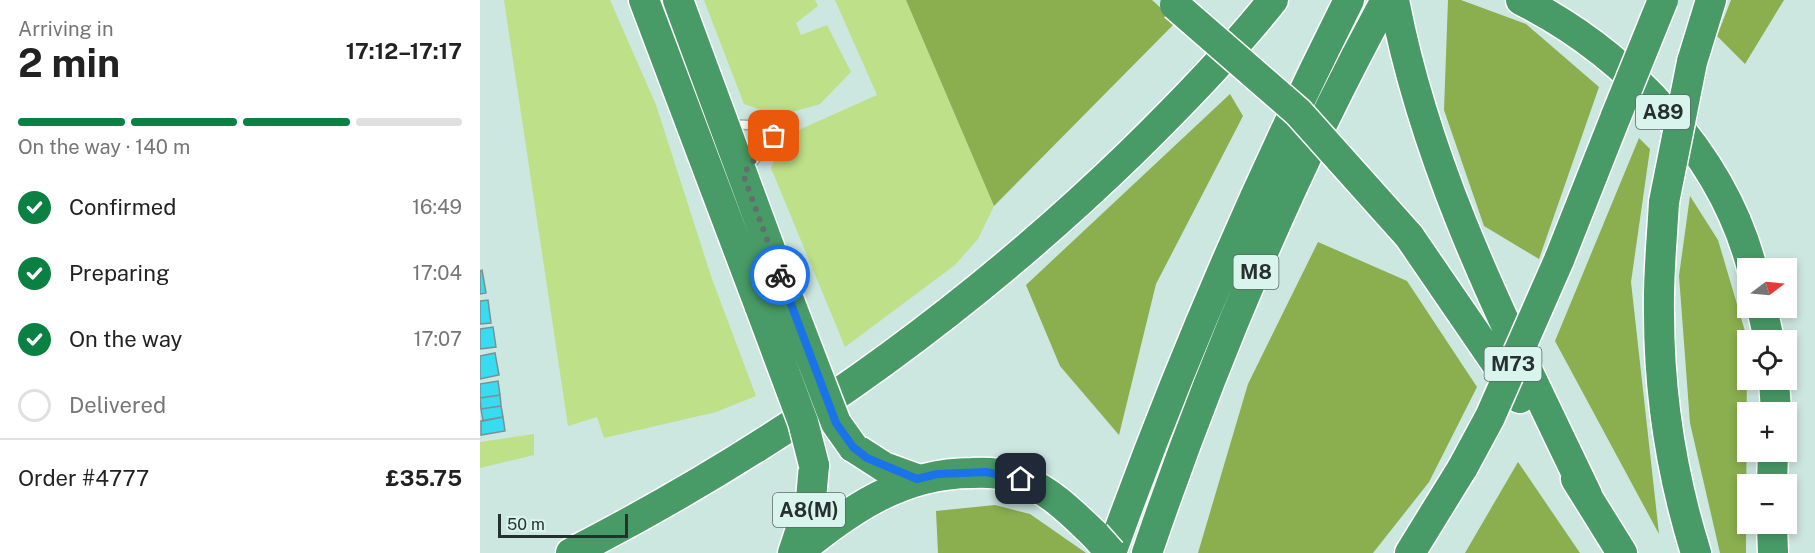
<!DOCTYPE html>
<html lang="en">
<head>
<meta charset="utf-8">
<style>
	:root { --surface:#fff; --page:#f2f2f2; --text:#222; --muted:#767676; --line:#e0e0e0; --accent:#0b8043 }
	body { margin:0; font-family:"Public Sans",sans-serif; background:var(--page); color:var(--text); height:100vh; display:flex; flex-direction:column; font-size:22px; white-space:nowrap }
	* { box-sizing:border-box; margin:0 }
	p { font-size:20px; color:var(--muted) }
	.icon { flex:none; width:33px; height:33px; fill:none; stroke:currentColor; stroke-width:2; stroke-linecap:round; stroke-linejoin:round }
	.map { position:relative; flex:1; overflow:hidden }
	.drawer { display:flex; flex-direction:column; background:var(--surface); width:480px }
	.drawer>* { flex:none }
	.needle { width:39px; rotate:74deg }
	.buttons { position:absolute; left:1257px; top:258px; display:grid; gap:12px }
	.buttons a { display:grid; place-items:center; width:60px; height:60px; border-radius:0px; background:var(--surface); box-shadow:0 3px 9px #0003; font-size:30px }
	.scale { position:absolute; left:18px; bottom:15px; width:130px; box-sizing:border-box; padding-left:6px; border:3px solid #26302d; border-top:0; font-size:16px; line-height:21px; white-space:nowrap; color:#26302d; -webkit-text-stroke:4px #d9f3ed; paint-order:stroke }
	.pin { position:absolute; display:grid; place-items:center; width:51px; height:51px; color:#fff; margin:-26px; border-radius:12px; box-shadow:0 3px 9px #0006 }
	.courier { position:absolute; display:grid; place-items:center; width:60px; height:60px; margin:-30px; border:4px solid #1a73e8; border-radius:50%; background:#fff; color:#222; box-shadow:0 2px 8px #0007 }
	.overview em { font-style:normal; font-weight:700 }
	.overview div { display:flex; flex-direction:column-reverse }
	.overview { display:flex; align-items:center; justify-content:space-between; height:102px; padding:0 18px }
	h1 { font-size:39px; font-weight:700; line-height:45px }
	.bar { display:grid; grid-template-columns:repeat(4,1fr); gap:9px 6px; align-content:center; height:72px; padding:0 18px }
	.bar i { height:8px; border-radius:4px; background:var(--line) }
	.bar .selected { background:var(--accent) }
	.bar p { grid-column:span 4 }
	.line { display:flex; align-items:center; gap:15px; padding:0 18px; border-top:2px solid var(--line) }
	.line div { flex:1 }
	ol { padding:0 18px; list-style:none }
	li { display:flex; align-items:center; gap:18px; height:66px }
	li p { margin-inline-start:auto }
	li .icon { padding:6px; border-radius:50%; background:var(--accent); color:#fff; stroke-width:4 }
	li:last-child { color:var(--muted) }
	li i { width:33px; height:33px; border:3px solid var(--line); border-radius:50% }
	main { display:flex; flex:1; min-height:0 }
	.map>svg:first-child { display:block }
</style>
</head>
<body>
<main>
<section class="drawer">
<div class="overview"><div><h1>2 min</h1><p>Arriving in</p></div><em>17:12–17:17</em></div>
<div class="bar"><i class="selected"></i><i class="selected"></i><i class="selected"></i><i></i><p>On the way · 140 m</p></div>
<ol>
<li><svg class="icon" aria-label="check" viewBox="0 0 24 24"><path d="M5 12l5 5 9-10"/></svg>Confirmed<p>16:49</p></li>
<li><svg class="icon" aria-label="check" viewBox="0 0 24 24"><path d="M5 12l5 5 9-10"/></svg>Preparing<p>17:04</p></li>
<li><svg class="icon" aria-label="check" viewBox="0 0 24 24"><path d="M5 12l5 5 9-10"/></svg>On the way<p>17:07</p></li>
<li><i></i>Delivered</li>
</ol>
<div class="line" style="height:78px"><div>Order #4777</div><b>£35.75</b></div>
</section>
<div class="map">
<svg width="1335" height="553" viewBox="0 0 1335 553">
	<rect width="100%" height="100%" fill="#cce6e0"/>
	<!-- green -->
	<path fill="#bee089" d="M24,0H130L176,105L232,279L276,396L236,412L124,438L117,417L88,426Z
		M224,0H335L338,6L316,23L321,35L347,25L371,72L340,104L298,116L264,104Z
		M355,0H426L514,206L498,239L475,265L365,347L291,168L303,137L397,95Z
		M54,434V455L0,468V442Z"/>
	<!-- forest -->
	<path fill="#8bae4f" d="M426,0H672L696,22L514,206Z
		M968,0H981L1046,24L1119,87L1059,259L1004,226L964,110Z
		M1251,0H1304L1265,64L1237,36Z
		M750,94L763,116L676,284L639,435L580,366L546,285Z
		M1159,138L1170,149L1151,282L1179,534L1075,341Z
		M1210,196L1238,240L1267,338L1266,553H1240L1210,423L1199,276Z
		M838,242L927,281L997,387L949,482L893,553H718L768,384Z
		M1038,462L1100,553H985Z
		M515,505L550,514L606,553H458L456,511Z"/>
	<!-- building -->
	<path fill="#38dbef" stroke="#789195" stroke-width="1.5" d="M2,270L6,293L0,294V271Z
		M8,300L11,323L0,324V301Z
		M13,327L16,347L0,349V329Z
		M15,353L19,375L0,379V356Z
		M18,381L20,395L0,398V384Z
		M20,395L21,406L1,409L0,398Z
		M21,406L23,417L3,421L1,409Z
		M23,417L25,431L1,435V421Z"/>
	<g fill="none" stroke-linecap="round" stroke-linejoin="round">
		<defs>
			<path id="lane" d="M251,124L302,127L268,168"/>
			<path id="highway" d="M164,0L280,307
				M198,0L307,295
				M914,0C948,178 1030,333 1107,495
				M1041,0C1146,53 1242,153 1272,268
				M1212,62L1231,0
				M1184,202C1182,239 1178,276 1179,313C1179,394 1192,476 1216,553
				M929,236L1040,398
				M1079,260L1136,116
				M1282,308L1289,340
				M1294,380L1296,412
				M373,447L404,467L437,479
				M1096,479L1142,553
				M1292,484L1293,452
				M1292,524L1293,553
				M91,553C296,448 485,314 651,153C700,105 750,54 793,0
				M313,553L331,499L334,465
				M317,553C369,510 422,473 492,473C509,472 526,473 542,480C571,491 593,514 615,535
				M631,553C699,364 779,179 869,0
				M667,553C732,363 810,176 906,0
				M930,553L983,467"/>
		</defs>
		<!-- lane casing -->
		<use href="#lane" stroke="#9ab3ad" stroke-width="11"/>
		<!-- highway casing -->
		<use href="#highway" stroke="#fff" stroke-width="33"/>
		<!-- lane -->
		<use href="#lane" stroke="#fff" stroke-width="8"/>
		<!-- highway -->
		<use href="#highway" stroke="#489b66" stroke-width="30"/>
		<defs>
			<path id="highway-bridge" d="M695,5L818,112L929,236
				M1136,116L1183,0
				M1184,202L1212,62
				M307,295L356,423L373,447
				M280,307L323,422L334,465
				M983,467L1010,417L1079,260
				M615,535L631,553"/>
		</defs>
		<!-- highway-bridge casing -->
		<use href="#highway-bridge" stroke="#fff" stroke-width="33" stroke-linecap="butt"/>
		<!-- highway-bridge -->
		<use href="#highway-bridge" stroke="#489b66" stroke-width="30"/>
	</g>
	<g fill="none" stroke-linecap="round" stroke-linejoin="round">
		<!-- done -->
		<path stroke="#60706c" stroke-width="6" stroke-dasharray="0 10.8" d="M294,136L263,174L300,275"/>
		<!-- route -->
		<path stroke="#1a73e8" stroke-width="8" d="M300,275L356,423L373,447L387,458L437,479L457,474L506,472L541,479"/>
	</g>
	<g text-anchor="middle" stroke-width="4.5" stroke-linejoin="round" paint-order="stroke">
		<!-- shield labels -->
		<g fill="#d9f3ed" stroke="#5c6a67" stroke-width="1.5">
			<rect x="1156" y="95" width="54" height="34" rx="4.5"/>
			<rect x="753.5" y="255" width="45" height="34" rx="4.5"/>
			<rect x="1004.5" y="347" width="57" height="34" rx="4.5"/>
			<rect x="293" y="493" width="72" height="34" rx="4.5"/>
		</g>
		<g font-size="20" font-weight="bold" fill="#26302d">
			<text x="1183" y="119">A89</text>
			<text x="776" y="279">M8</text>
			<text x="1033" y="371">M73</text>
			<text x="329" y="517">A8(M)</text>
		</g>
	</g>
</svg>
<div class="buttons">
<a><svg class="needle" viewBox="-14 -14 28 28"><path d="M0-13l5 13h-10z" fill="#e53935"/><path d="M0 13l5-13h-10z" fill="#767676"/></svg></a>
<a><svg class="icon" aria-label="locate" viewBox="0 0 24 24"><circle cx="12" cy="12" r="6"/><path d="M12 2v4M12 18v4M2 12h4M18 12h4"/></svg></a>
<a>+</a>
<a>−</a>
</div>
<div class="scale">50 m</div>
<div class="pin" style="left:294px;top:136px;background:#ea580c"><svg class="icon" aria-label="bag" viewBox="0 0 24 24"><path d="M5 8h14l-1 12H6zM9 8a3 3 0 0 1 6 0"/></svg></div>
<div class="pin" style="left:541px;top:479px;background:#1f2937"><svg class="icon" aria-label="home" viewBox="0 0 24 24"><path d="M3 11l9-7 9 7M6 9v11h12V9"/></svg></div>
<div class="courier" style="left:300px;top:275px"><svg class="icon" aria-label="bike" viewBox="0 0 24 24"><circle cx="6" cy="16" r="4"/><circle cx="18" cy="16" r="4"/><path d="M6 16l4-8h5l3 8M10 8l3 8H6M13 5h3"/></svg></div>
</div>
</main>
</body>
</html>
